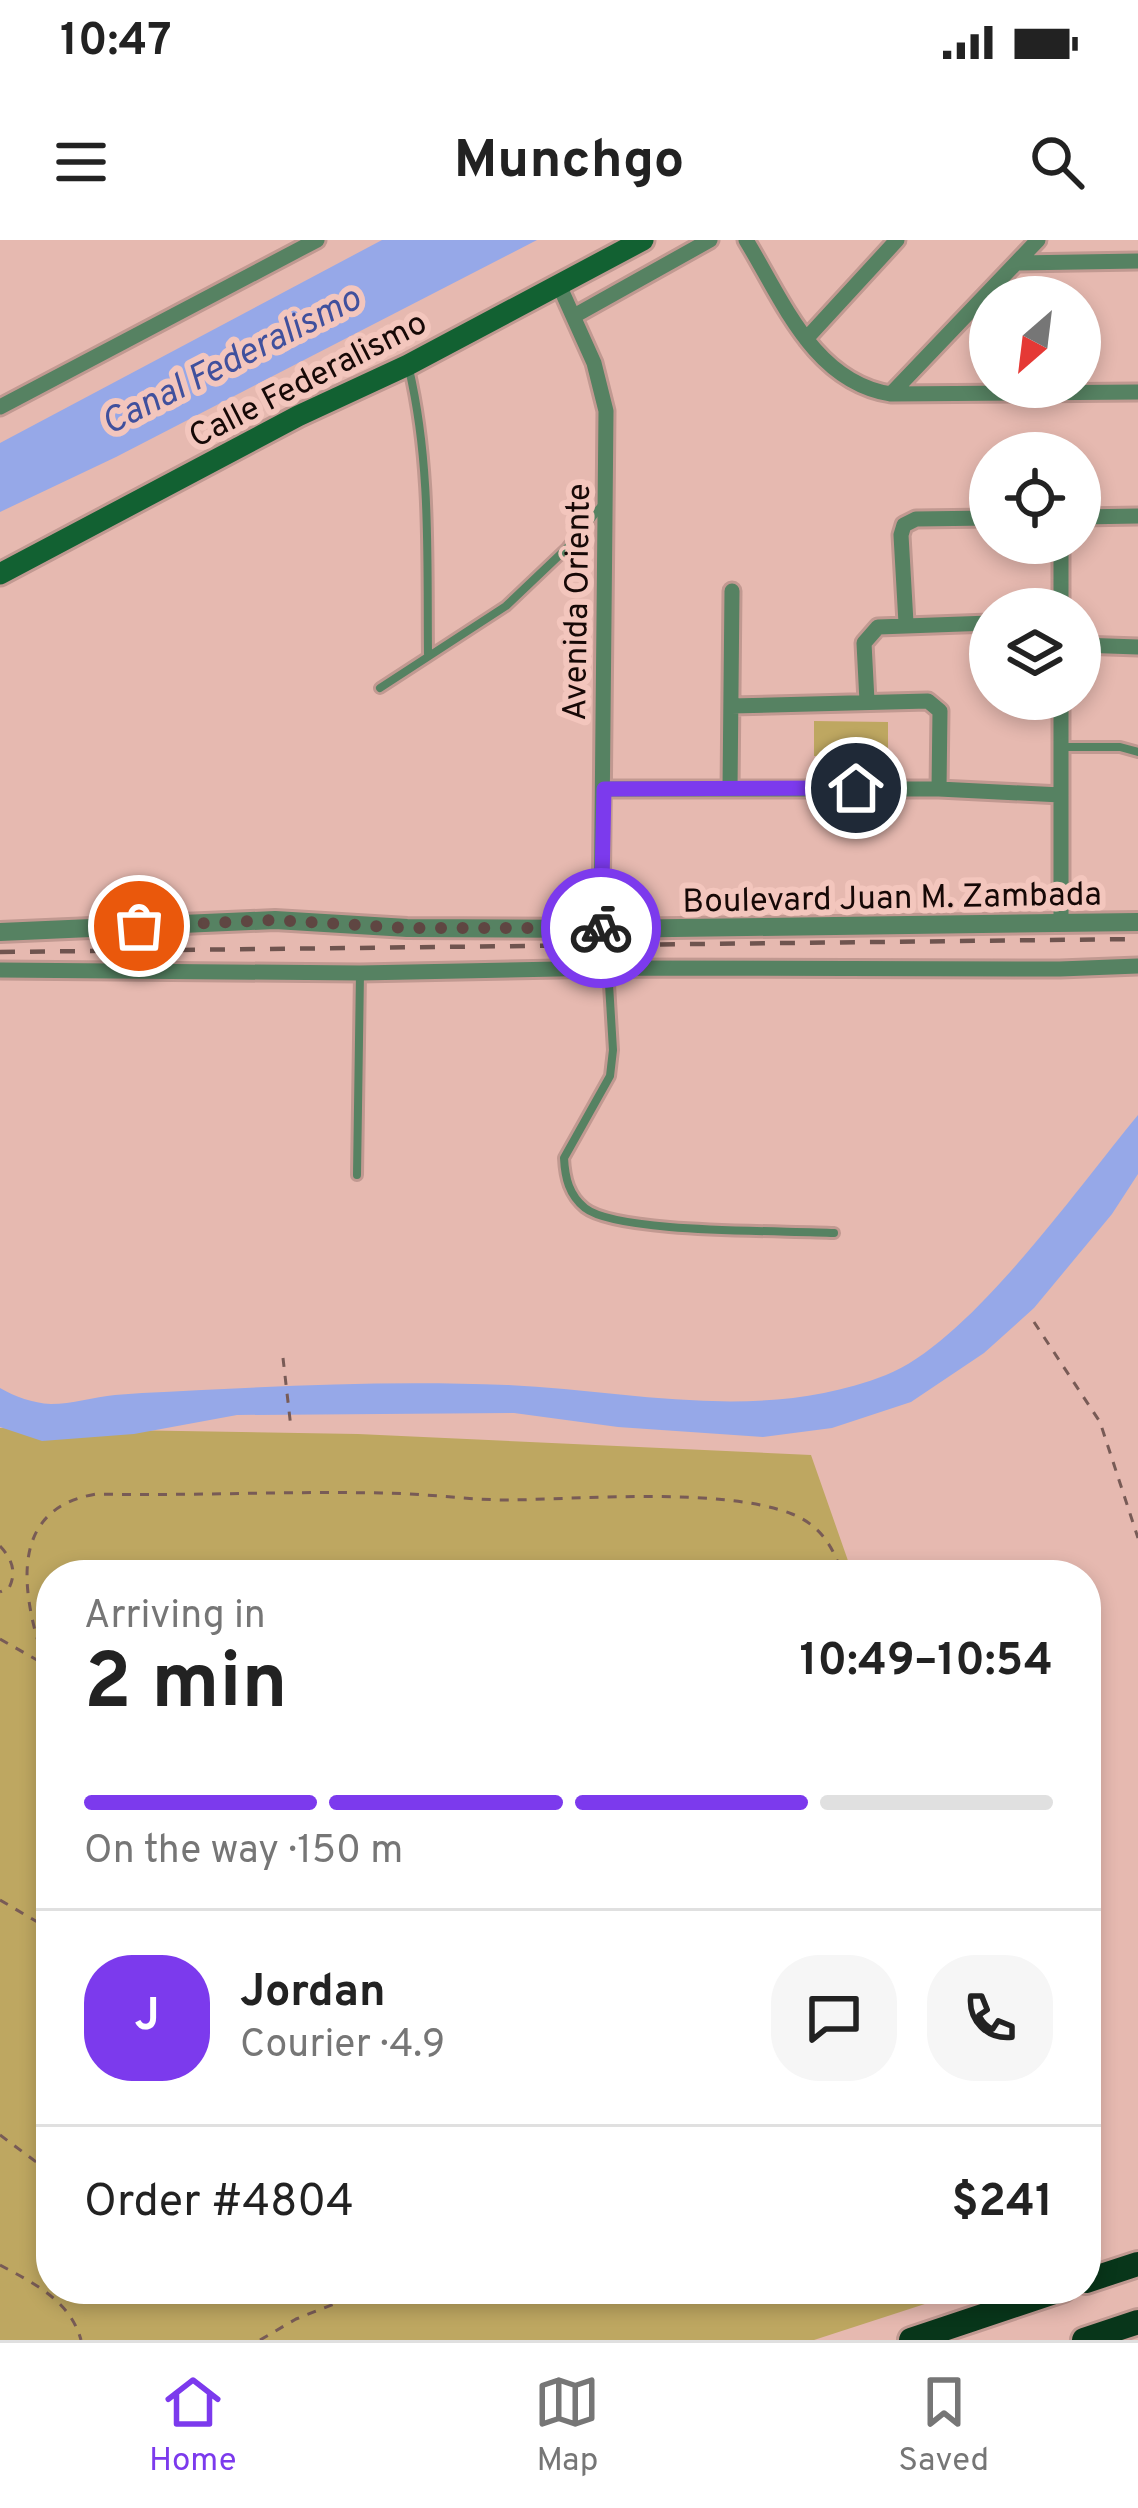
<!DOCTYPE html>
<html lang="en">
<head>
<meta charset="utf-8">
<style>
	:root { --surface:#fff; --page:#f6f6f6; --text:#222; --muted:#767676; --line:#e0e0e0; --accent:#7c3aed }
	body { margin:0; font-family:Overpass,sans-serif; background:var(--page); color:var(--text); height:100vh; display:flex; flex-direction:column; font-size:45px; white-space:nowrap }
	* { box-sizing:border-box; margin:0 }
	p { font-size:39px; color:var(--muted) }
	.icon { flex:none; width:66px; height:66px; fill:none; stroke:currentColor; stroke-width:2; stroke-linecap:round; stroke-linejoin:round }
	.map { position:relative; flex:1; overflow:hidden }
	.panel { position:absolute; left:36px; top:1320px; width:1065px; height:744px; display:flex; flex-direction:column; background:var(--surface); border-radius:48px; box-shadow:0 6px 18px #0003 }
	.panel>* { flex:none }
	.needle { width:78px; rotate:208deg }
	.fabs { position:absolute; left:969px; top:36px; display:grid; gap:24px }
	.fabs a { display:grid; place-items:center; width:132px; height:132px; border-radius:50%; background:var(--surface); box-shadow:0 6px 18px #0003; font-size:60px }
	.pin { position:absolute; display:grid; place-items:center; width:102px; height:102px; color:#fff; margin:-51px; border:6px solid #fff; border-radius:50%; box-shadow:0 3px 12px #0007 }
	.courier { position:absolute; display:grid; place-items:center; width:120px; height:120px; margin:-60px; border:9px solid #7c3aed; border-radius:50%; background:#fff; color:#222; box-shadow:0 3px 15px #0007 }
	.head em { font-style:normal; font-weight:700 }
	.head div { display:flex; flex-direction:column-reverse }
	.head { display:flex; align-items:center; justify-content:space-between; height:204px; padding:0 48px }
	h1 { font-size:78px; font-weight:700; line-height:90px }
	.bar { display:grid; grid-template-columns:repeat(4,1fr); gap:18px 12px; align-content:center; height:144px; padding:0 48px }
	.bar i { height:15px; border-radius:9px; background:var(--line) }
	.bar .active { background:var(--accent) }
	.bar p { grid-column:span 4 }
	.line { display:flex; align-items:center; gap:30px; padding:0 48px; border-top:3px solid var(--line) }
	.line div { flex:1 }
	.round { display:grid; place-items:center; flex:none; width:126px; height:126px; border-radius:48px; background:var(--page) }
	.status { display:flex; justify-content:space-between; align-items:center; height:84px; padding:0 60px; background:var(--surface); direction:ltr }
	.status svg { height:33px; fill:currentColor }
	header { display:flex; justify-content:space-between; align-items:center; height:156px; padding:0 48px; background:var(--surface); font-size:54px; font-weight:700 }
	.tab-bar { display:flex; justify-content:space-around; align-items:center; height:168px; border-top:3px solid var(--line); background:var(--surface); font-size:33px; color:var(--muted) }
	.tab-bar a { display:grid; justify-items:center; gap:6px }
	.tab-bar .active { color:var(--accent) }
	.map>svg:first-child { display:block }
</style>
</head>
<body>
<div class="status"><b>10:47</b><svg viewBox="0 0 49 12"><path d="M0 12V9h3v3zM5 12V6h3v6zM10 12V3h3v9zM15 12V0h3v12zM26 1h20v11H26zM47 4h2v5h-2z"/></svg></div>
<header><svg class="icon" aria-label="menu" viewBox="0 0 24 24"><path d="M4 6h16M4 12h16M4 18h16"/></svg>Munchgo<svg class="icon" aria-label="search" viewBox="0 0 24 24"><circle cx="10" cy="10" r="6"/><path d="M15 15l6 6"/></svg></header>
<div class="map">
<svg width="1138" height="2100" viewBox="0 0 1138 2100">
	<rect width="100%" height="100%" fill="#e6b9b0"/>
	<!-- green -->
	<path fill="#bea761" d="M814,481L888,482V517L814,516Z
		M0,1188L358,1194L811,1215L853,1335H51V2049H971L814,2100H0Z"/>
	<!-- water -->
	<path fill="#96a8e8" d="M382,0H537L116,217L0,272V203Z
		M1138,875V934L1112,974L1034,1068L984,1113L911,1162L832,1188L763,1197L618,1187L514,1173L237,1175L134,1194L42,1201L0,1187V1148C16,1157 32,1163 51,1164C72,1164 94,1157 115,1155C151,1152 188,1151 224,1149C318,1144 413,1141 507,1145C635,1151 760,1184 886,1135C970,1102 1078,947 1138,875Z"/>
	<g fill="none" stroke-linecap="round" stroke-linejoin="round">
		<defs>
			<path id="service" d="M409,129C431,223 427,319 428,414
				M380,448L506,366L567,308L603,264
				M1063,507H1120L1138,512
				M608,728L613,810L610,836L564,918C565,938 569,955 585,968C618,994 785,990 834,993
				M357,935L360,733"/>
			<path id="minor" d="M746,0C783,61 814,142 891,154L1138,152
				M1018,23L1138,21
				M559,45L594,123L606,171L601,689
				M574,76L710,0
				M806,99L897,0
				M891,154L1038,0
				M0,167L317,0
				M1080,277L1138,276
				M1061,369V303
				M906,383L901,295L904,285L916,279L990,278
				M1080,405L1138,407
				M1061,459V683
				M867,461L864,403L878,387L990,383
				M731,466L928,461L940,471L939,549
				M605,549H939L1061,555
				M730,549L732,351
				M0,730L360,733L608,728L1060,729L1138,726"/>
			<path id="tertiary" d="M0,692L275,680L407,688L601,689L1138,682"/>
			<path id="secondary" d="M0,334L298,176L408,125L643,0"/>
			<path id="trunk" d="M1086,2041L1138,2024
				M911,2100L1063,2049
				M1084,2100L1138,2082"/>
		</defs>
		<!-- service casing -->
		<use href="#service" stroke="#c19991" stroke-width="14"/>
		<!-- minor casing -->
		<use href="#minor" stroke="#c19991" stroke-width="21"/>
		<!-- tertiary casing -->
		<use href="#tertiary" stroke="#c19991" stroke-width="24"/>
		<!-- secondary casing -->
		<use href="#secondary" stroke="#c19991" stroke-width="27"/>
		<!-- trunk casing -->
		<use href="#trunk" stroke="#c19991" stroke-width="30"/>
		<!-- path -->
		<path stroke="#785b56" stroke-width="3" stroke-dasharray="9 9" stroke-linecap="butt" d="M1034,1082L1100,1182L1138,1298
			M283,1118L291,1188
			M0,1306C12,1319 17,1332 9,1348L0,1352
			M0,1399L44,1424
			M51,1440C24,1368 0,1270 96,1254C191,1256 286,1251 381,1253C423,1253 466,1260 509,1260C586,1259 723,1247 792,1274C820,1285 834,1307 842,1335
			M0,1660L51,1690
			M0,1895L51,1933
			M0,2025C33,2043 70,2060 81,2100
			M260,2100L296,2079L372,2049"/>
		<!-- service -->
		<use href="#service" stroke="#568262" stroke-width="8"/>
		<!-- minor -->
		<use href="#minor" stroke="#568262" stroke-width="15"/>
		<!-- tertiary -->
		<use href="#tertiary" stroke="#568262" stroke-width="18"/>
		<!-- secondary -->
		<use href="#secondary" stroke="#126132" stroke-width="21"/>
		<!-- trunk -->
		<use href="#trunk" stroke="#08361a" stroke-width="24"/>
		<!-- rail -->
		<path stroke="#6f544f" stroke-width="4.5" stroke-dasharray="15 15" stroke-linecap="butt" d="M0,712L1138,699"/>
	</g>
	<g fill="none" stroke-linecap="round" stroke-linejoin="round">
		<!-- done -->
		<path stroke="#5f4642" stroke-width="12" stroke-dasharray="0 21.6" d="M139,686L275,680L407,688H601"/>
		<!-- route -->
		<path stroke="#7c3aed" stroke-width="15" d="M601,688L604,549L856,548"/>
	</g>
	<g text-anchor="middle" stroke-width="12" stroke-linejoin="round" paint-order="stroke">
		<!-- street labels -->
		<g font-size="33" fill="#160806" stroke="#f3c6bd">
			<text transform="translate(307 138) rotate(-27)" y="12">Calle Federalismo</text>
			<text transform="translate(575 362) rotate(-89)" y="12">Avenida Oriente</text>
			<text transform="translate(892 656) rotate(-1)" y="12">Boulevard Juan M. Zambada</text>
		</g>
		<!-- water labels -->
		<g font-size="36" font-style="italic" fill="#40509d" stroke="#f3c6bd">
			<text transform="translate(230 119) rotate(-27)" y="13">Canal Federalismo</text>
		</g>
	</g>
</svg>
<div class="fabs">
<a><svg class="needle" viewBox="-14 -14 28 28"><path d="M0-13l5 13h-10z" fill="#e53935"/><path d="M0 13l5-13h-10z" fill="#767676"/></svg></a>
<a><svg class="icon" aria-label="locate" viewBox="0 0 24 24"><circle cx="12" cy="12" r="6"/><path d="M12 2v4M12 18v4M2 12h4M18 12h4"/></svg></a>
<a><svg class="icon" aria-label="layers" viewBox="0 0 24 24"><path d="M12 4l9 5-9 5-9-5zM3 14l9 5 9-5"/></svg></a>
</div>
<div class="pin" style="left:139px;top:686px;background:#ea580c"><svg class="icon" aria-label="bag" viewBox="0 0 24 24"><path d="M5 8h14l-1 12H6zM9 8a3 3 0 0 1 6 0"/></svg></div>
<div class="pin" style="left:856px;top:548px;background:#1f2937"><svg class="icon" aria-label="home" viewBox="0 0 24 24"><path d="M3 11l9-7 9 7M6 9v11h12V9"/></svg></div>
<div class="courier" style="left:601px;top:688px"><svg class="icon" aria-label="bike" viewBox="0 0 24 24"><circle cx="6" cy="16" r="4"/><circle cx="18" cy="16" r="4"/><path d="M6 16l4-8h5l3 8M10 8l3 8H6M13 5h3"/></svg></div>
<section class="panel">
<div class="head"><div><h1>2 min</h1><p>Arriving in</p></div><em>10:49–10:54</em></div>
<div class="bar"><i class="active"></i><i class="active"></i><i class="active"></i><i></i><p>On the way · 150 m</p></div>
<div class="line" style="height:216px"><b class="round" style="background:var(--accent);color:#fff">J</b><div><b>Jordan</b><p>Courier · 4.9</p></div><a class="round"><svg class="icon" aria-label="chat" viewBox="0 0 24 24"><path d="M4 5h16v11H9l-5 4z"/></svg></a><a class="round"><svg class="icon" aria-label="phone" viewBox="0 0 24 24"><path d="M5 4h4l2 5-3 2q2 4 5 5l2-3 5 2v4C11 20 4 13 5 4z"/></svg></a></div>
<div class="line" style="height:156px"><div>Order #4804</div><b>$241</b></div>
</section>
</div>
<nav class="tab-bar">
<a class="active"><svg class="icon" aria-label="home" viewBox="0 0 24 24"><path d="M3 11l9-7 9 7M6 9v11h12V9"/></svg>Home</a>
<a><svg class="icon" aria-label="map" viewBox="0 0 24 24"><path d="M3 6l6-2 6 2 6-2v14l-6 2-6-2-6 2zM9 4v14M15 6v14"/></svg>Map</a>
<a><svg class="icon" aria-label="saved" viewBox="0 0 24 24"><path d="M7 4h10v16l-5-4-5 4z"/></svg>Saved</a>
</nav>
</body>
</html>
